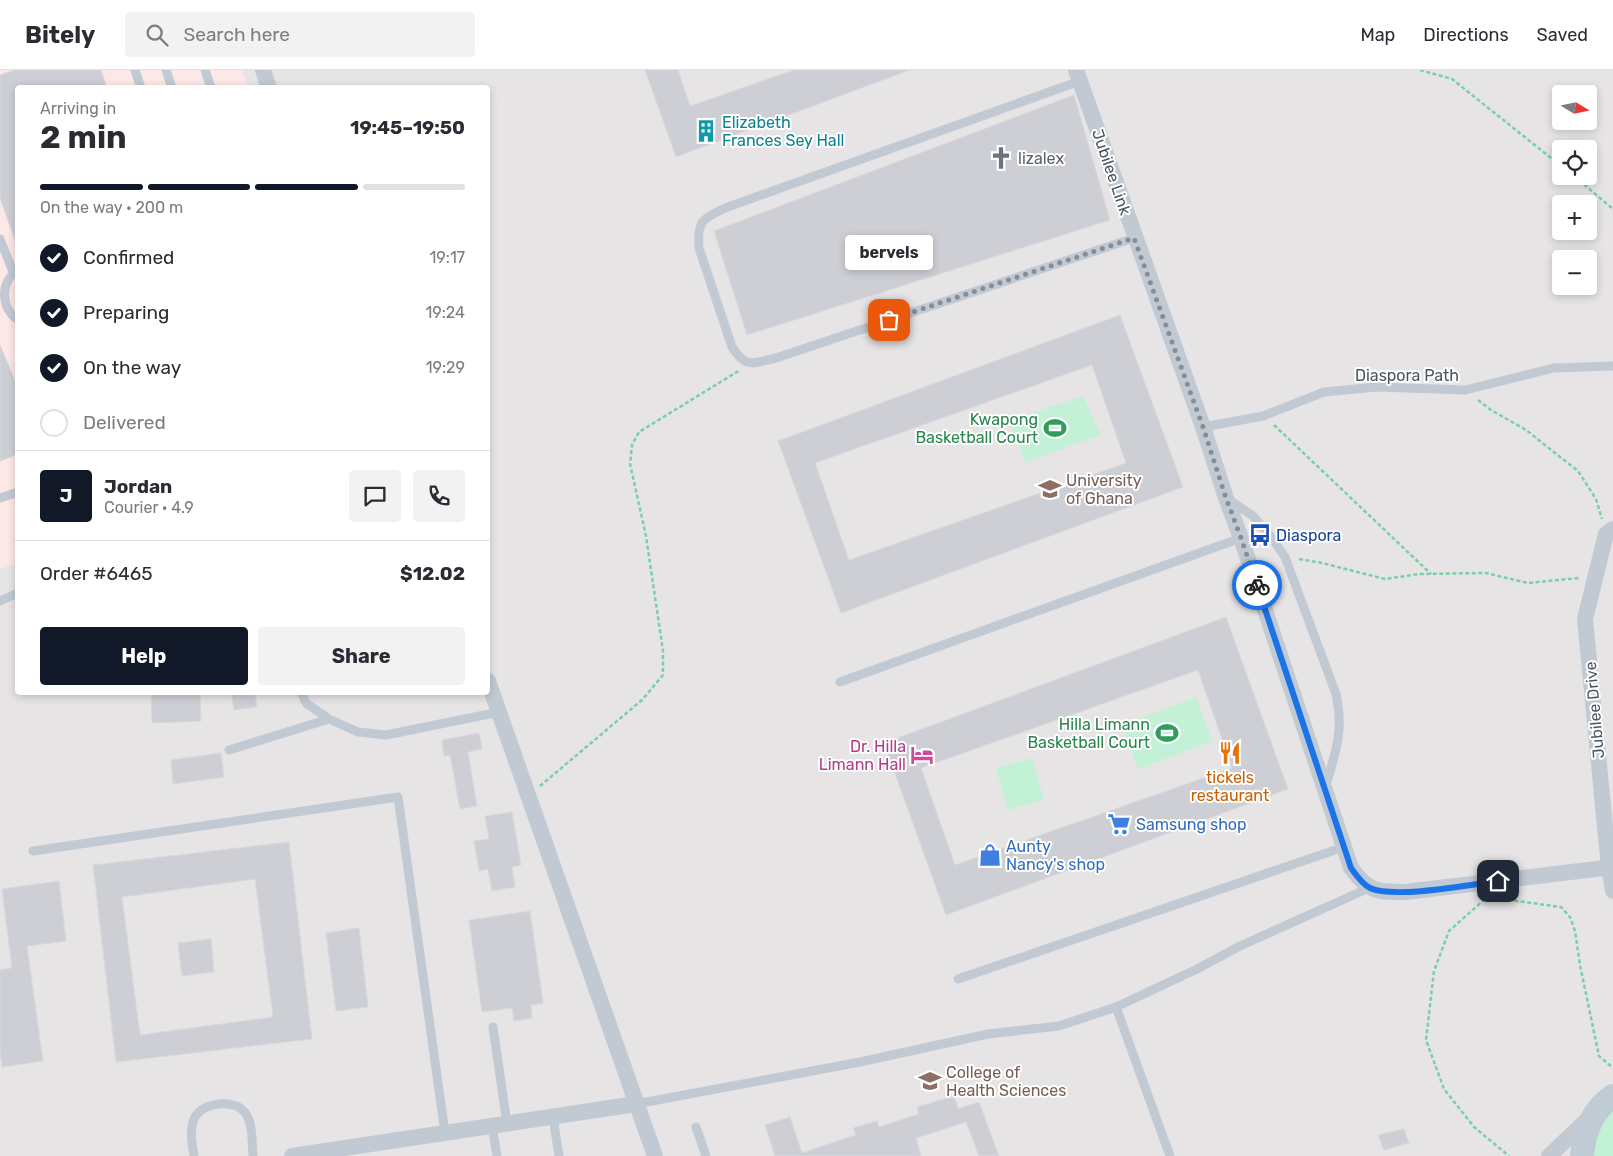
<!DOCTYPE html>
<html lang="en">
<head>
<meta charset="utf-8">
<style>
	:root { --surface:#fff; --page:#f2f2f3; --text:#2b2b33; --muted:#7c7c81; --line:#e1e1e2; --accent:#111827 }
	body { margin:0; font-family:Rubik,sans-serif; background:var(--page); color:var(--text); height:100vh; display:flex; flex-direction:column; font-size:19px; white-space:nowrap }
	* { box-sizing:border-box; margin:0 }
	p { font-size:16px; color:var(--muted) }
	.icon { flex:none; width:28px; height:28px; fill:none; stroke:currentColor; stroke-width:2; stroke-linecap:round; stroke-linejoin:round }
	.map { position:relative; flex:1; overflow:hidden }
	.panel { position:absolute; left:15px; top:15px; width:475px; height:610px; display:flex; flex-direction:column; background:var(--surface); border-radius:5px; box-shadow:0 2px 8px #0003 }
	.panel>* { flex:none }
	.needle { width:32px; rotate:100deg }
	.tools { position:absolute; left:1552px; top:15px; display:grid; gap:10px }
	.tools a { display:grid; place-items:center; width:45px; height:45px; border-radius:5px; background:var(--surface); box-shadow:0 2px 8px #0003; font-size:25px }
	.pin { position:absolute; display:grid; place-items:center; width:42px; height:42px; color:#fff; margin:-21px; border-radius:10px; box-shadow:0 2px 8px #0006 }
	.courier { position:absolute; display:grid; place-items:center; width:50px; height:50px; margin:-25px; border:4px solid #1a73e8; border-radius:50%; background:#fff; color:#222; box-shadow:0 1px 6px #0007 }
	.bubble { position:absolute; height:35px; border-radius:5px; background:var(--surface); box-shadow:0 2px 8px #0003; font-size:16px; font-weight:700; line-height:35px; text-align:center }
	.overview em { font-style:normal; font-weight:700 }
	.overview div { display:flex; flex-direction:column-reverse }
	.overview { display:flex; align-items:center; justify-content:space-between; height:85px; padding:0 25px }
	h1 { font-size:32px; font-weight:700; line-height:38px }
	.bar { display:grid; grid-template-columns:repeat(4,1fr); gap:8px 5px; align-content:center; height:60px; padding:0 25px }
	.bar i { height:6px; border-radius:4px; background:var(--line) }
	.bar .active { background:var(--accent) }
	.bar p { grid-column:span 4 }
	.line { display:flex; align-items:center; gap:12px; padding:0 25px; border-top:1px solid var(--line) }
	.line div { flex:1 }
	.round { display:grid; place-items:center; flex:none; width:52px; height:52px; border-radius:5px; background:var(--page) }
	ol { padding:0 25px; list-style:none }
	li { display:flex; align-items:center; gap:15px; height:55px }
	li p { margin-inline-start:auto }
	li .icon { padding:5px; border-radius:50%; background:var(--accent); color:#fff; stroke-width:4 }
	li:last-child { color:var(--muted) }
	li i { width:28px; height:28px; border:2px solid var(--line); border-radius:50% }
	.primary-button { display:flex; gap:10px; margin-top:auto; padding:10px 25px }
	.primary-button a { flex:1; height:58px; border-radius:5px; background:var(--accent); color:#fff; font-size:20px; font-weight:700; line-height:58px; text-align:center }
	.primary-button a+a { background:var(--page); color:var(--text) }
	header { display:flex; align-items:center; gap:30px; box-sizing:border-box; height:70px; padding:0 25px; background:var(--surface); border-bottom:1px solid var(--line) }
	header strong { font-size:24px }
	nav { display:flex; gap:28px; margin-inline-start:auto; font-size:18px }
	.search { width:350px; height:45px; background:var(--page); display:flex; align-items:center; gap:12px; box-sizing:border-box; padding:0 18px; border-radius:5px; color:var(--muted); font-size:19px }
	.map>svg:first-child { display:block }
</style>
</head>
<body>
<header>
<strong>Bitely</strong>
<div class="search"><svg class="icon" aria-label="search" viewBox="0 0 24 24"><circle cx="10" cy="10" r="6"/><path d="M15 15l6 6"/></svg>Search here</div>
<nav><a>Map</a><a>Directions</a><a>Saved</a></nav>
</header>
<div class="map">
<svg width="1613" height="1086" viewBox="0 0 1613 1086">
	<rect width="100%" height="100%" fill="#f5f3f3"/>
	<!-- education -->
	<path fill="#e6e4e5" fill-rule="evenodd" d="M0,0H1613V1086H0ZM18,18H488V622H18ZM1561,24H1589V51H1561ZM1561,79H1589V106H1561ZM1561,134H1589V161H1561ZM1561,189H1589V216H1561Z"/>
	<!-- medical -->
	<path fill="#fce8e6" d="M0,0H242L248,17L18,18V493L0,499Z"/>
	<!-- green -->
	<path fill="#c3f1d5" d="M1083,326L1101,365L1026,392L1009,351Z
		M1196,627L1212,671L1138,699L1122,655Z
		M1032,688L1044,730L1008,740L996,698Z
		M1613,1037V1086H1590L1595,1062Z"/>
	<!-- building -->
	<path fill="#cdcfd5" stroke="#d7d9de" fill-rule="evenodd" d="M14,0H101L107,18H18V172L16,173L0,128V5Z
		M645,0H678L690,36L794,0H907V1L676,87Z
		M1074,25L1110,150L747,265L714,161Z
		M1120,245L1183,417L841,543L778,371ZM1092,295L1126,393L849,490L815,393Z
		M0,275L18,318V384L0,391Z
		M1226,547L1288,719L946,845L884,673ZM1198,600L1232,698L955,795L921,698Z
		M151,622H200L201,651L152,653Z
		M231,622H255L257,637L234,640Z
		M479,663L482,679L468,682L477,736L460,739L450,685L444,686L442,670Z
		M221,683L224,707L173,714L171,690Z
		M512,742L521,795L512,797L515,817L492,821L488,799L479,801L474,771L489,769L485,746Z
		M289,772L312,969L116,992L93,795ZM255,809L273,947L140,965L122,827Z
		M59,811L66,871L27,876L43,991L2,997L0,982V900L12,898L2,819Z
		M530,841L543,933L531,935L532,948L514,951L512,938L482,942L469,850Z
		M359,858L368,937L336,941L326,863Z
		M211,869L214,902L182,906L178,873Z
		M954,1026L958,1039L979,1032L999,1086H979L966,1052L916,1068L921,1086H775L765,1055L790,1047L802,1083L856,1065L853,1058L877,1051L879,1057L919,1044L917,1037Z
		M1404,1059L1409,1073L1384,1080L1378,1065Z"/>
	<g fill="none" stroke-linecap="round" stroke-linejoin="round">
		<!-- path -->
		<path stroke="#7ad0a6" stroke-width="2.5" stroke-dasharray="4 2.5" stroke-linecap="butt" d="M1420,0L1452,9L1561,96
			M1574,106L1613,139
			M1478,330L1491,340L1526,360L1578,401L1596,429L1602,449
			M1274,355L1431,504
			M1299,489L1322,493L1385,509L1419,504L1486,503L1528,513L1579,508
			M540,716L642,630L663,605V581L646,466L630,394L632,375L639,362L740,300
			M1495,828L1561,837L1570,847L1575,861L1580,895L1599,986L1613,998
			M1485,829L1449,861L1434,901L1426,970L1444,1019L1474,1057L1509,1086"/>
		<!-- lane -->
		<path stroke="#c1cad2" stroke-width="9" d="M135,0L141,18
			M166,0L172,18
			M205,0L211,18
			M1080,11L725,138C702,149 697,151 699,178L732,277C746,299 753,293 776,288L1134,168
			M0,169L13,202
			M18,200C0,211 0,238 18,250
			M1203,357L1263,346L1324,322L1377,317L1465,320L1554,298L1613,296
			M0,428L18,422
			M1228,429L1253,446L1272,468L1285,487L1336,624C1344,661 1336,681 1326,715
			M0,531L18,523
			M840,612L1241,468
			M301,622L306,633L329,649L358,662L386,665L499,642
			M229,680L329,649
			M33,781L398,727L445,1063
			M958,909L1344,777
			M1116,937L1170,1086
			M493,957L507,1054
			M636,1034L860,992L988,964L1059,956L1116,937L1195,900L1240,876L1369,818
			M553,1047L559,1086
			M492,1056L497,1086
			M696,1057L706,1086
			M194,1086C192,1074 189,1059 195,1047C203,1032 236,1028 246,1044C253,1055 252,1073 253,1086"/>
		<!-- street -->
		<path stroke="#c1cad2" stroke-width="16" d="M263,0L269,18
			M1076,0L1203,357L1226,428L1241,468L1351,798C1369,822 1376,822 1405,822L1613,797
			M1613,459L1606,464L1585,549L1609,798L1613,821
			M488,611L655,1086
			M292,1086L636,1034
			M1549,1086L1589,1048"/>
		<!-- secondary -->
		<path stroke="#c1cbd6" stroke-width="24" d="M1582,1086C1584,1062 1592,1040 1613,1026"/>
	</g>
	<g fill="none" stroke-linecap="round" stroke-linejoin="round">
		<!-- done -->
		<path stroke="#868d94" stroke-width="5" stroke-dasharray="0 9" d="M889,250L1134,168L1203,357L1226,428L1241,468L1257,515"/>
		<!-- route -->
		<path stroke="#1a73e8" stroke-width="6" d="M1257,515L1351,798C1356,805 1362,814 1370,818C1394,829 1469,815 1498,811"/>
	</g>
	<!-- icons -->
	<defs>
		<symbol id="building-bare" viewBox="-9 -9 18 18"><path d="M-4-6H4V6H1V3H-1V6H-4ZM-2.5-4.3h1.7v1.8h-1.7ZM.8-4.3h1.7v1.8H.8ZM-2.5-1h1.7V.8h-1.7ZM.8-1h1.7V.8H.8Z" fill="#0f9aa8" stroke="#fff" stroke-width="2.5" paint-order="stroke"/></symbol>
		<symbol id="church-bare" viewBox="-9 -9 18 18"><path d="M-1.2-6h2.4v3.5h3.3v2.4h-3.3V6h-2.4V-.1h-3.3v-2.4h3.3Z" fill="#6b7280" stroke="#fff" stroke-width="2.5" paint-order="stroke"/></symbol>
		<symbol id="stadium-bare" viewBox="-9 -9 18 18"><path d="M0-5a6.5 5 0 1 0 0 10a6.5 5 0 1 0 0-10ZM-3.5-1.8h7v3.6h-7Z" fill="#2e9e5b" stroke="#fff" stroke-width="2.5" paint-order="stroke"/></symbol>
		<symbol id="university-bare" viewBox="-9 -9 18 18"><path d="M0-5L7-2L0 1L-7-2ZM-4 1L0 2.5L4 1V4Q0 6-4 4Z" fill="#8d6e63" stroke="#fff" stroke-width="2.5" paint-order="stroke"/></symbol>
		<symbol id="bus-bare" viewBox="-9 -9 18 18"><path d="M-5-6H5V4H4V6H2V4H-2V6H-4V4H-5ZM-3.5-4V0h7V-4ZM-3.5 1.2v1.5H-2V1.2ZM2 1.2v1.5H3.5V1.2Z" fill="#1a4fb4" stroke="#fff" stroke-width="2.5" paint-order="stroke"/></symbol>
		<symbol id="restaurant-bare" viewBox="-9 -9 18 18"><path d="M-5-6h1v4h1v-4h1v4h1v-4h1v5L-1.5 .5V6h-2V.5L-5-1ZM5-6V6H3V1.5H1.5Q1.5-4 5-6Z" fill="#e8710a" stroke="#fff" stroke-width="2.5" paint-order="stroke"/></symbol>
		<symbol id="hotel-bare" viewBox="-9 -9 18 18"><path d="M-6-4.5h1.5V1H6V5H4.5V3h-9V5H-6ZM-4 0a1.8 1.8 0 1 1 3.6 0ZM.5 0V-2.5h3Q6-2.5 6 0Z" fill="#d1479c" stroke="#fff" stroke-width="2.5" paint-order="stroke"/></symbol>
		<symbol id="supermarket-bare" viewBox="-9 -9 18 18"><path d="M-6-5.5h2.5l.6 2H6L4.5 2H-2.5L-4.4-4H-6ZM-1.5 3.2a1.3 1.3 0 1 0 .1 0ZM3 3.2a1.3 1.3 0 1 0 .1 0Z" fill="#3f7fe0" stroke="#fff" stroke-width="2.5" paint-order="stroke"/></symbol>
		<symbol id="shop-bare" viewBox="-9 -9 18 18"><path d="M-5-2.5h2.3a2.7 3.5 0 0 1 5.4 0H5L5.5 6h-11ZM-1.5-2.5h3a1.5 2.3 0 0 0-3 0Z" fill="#3f7fe0" stroke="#fff" stroke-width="2.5" paint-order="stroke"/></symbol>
	</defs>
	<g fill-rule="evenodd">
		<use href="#building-bare" x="690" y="45" width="32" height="32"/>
		<use href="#church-bare" x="985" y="72" width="32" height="32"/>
		<use href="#stadium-bare" x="1039" y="342" width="32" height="32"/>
		<use href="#university-bare" x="1034" y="403" width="32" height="32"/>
		<use href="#bus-bare" x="1244" y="449" width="32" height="32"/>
		<use href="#stadium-bare" x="1151" y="647" width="32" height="32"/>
		<use href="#restaurant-bare" x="1214" y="667" width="32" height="32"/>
		<use href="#hotel-bare" x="906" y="669" width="32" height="32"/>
		<use href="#supermarket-bare" x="1103" y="738" width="32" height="32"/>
		<use href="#shop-bare" x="974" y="769" width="32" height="32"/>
		<use href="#university-bare" x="914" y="995" width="32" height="32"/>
	</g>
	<g text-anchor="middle" stroke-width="4" stroke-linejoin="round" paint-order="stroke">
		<!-- culture labels -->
		<g font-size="16" fill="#0d838f" stroke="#fff" text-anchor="start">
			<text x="722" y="58">Elizabeth<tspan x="722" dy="18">Frances Sey Hall</tspan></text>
		</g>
		<!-- worship labels -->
		<g font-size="16" fill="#5b616d" stroke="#fff" text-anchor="start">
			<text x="1018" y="94">lizalex</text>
		</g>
		<!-- street labels -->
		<g font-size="16" fill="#4a5661" stroke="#fff">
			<text transform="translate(1112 102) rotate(71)" y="6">Jubilee Link</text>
			<text x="1407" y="311">Diaspora Path</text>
			<text transform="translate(1594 640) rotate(-95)" y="6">Jubilee Drive</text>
		</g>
		<!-- leisure labels -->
		<g font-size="16" fill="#27864d" stroke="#fff" text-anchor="end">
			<text x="1038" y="355">Kwapong<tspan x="1038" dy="18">Basketball Court</tspan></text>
			<text x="1150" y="660">Hilla Limann<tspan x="1150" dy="18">Basketball Court</tspan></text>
		</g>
		<!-- education labels -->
		<g font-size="16" fill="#785e54" stroke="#fff" text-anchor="start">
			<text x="1066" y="416">University<tspan x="1066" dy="18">of Ghana</tspan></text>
			<text x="946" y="1008">College of<tspan x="946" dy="18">Health Sciences</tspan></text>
		</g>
		<!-- transit labels -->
		<g font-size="16" fill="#164399" stroke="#fff" text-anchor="start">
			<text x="1276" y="471">Diaspora</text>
		</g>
		<!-- hotel labels -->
		<g font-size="16" fill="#b23c85" stroke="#fff" text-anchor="end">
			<text x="906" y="682">Dr. Hilla<tspan x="906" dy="18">Limann Hall</tspan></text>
		</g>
		<!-- food labels -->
		<g font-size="16" fill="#c56008" stroke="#fff">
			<text x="1230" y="713">tickels<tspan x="1230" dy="18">restaurant</tspan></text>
		</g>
		<!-- shop labels -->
		<g font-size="16" fill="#366cbe" stroke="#fff" text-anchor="start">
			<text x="1136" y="760">Samsung shop</text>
			<text x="1006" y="782">Aunty<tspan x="1006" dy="18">Nancy's shop</tspan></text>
		</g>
	</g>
</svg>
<div class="tools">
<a><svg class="needle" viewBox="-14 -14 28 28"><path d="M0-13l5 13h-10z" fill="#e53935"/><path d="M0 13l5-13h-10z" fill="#7c7c81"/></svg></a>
<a><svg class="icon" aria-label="locate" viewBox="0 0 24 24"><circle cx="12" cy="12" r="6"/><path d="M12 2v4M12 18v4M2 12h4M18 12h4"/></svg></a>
<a>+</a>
<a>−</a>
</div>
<div class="pin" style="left:889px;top:250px;background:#ea580c"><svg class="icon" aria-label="bag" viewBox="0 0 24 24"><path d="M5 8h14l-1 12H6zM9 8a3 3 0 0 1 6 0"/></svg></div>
<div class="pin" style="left:1498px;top:811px;background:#1f2937"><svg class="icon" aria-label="home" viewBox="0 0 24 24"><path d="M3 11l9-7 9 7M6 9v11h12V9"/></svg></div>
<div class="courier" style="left:1257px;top:515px"><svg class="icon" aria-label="bike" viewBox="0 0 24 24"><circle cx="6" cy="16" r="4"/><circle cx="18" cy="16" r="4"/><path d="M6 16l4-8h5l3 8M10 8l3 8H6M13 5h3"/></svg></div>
<div class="bubble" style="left:845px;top:165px;width:88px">bervels</div>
<section class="panel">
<div class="overview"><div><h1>2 min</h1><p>Arriving in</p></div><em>19:45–19:50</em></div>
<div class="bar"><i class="active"></i><i class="active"></i><i class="active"></i><i></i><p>On the way · 200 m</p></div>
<ol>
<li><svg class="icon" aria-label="check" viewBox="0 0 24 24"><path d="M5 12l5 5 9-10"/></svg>Confirmed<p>19:17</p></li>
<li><svg class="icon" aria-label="check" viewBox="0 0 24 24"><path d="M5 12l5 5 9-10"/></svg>Preparing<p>19:24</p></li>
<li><svg class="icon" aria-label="check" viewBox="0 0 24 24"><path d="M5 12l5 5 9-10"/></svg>On the way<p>19:29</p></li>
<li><i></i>Delivered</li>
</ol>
<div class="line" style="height:90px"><b class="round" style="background:var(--accent);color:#fff">J</b><div><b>Jordan</b><p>Courier · 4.9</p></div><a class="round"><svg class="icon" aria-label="chat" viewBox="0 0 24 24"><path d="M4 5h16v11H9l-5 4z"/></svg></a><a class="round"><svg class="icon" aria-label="phone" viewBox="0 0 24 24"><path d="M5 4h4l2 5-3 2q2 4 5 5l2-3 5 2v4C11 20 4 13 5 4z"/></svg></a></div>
<div class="line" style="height:65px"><div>Order #6465</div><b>$12.02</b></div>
<div class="primary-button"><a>Help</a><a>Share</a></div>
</section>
</div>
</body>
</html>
